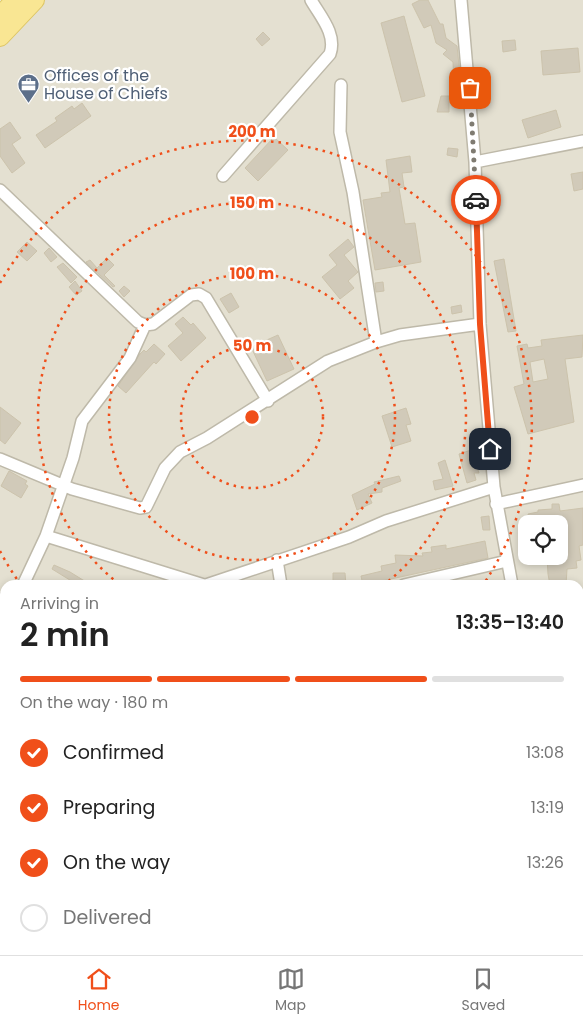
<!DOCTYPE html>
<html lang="en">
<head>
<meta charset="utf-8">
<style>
	:root { --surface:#fff; --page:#f6f6f6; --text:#222; --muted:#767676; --line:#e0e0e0; --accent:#f04f1a }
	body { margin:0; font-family:Poppins,sans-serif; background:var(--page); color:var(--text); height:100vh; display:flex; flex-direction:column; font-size:19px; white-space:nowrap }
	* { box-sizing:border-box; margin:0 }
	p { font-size:16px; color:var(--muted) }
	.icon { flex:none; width:28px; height:28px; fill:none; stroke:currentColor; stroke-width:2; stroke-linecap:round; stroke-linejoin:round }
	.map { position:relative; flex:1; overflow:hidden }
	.panel { position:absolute; left:0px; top:580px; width:584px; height:375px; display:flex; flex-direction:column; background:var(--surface); border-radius:15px 15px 0 0; box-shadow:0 2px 8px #0003 }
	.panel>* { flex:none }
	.controls { position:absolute; left:518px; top:515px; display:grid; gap:10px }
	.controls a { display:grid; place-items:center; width:50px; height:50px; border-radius:10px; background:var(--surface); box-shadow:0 2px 8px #0003; font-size:25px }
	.pin { position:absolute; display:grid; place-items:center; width:42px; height:42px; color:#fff; margin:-21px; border-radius:10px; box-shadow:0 2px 8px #0006 }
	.courier { position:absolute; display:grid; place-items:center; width:50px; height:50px; margin:-25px; border:4px solid #f04f1a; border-radius:50%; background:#fff; color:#222; box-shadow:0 1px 6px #0007 }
	.overview em { font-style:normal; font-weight:600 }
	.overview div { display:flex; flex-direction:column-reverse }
	.overview { display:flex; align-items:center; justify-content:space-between; height:85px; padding:0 20px }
	h1 { font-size:32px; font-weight:600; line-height:38px }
	.bar { display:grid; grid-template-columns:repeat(4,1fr); gap:8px 5px; align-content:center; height:60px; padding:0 20px }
	.bar i { height:6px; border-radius:4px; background:var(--line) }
	.bar .active { background:var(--accent) }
	.bar p { grid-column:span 4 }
	ol { padding:0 20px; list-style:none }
	li { display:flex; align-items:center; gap:15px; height:55px }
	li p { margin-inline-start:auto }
	li .icon { padding:5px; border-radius:50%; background:var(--accent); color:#fff; stroke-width:4 }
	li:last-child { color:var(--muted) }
	li i { width:28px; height:28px; border:2px solid var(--line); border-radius:50% }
	.dock { display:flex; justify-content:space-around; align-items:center; height:70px; border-top:1px solid var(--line); background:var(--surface); font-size:14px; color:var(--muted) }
	.dock a { display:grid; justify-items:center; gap:2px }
	.dock .active { color:var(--accent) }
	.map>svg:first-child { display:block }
</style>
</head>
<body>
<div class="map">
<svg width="583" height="955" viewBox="0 0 583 955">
	<rect width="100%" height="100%" fill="#f0eee3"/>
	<!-- residential -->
	<path fill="#e4e0d1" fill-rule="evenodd" d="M44,0H583V955H0V47ZM526,524H559V556H526ZM5,585H579V950H5Z"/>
	<!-- building -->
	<path fill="#d1cab9" stroke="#ccc3ac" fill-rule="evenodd" d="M420,0H428L440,24H443L446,38L457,46L461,84H454L453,62L443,54L447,50L436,43L431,25L424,28L412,4Z
		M404,16L425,96L402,102L381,23Z
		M263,32L270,39L262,46L256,39Z
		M515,40L516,50L503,52L502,41Z
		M578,48L580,72L543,75L541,51Z
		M441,96H449V112H437Z
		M82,103L91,116L45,148L36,135L57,121L55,118L72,106L74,109Z
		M556,110L561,127L528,138L522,120Z
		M10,122L21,138L12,144L25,163L12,173L0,156V129Z
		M274,137L288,150L258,181L245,168Z
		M448,148L458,149L457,157L447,155Z
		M410,156L412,172L402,173L404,187L399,188L405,224L415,223L421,262L375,270L363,200L382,197L381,193L390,192L386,160Z
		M583,172V189L574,191L571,174Z
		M348,239L354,247L344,255L358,272L348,281L354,288L340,299L322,277L337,265L329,255Z
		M27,242L37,251L27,261L17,252Z
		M49,248L57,257L51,262L44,253Z
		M107,258L114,265L104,275L115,286L113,287L86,262L90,260L97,268Z
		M504,259L516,331L508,332L494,261Z
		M63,263L77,277L71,283L57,267Z
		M75,281L82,291L76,295L69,287Z
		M383,282L384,291L376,292L375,283Z
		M124,286L130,291L124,297L119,291Z
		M231,293L239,307L229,313L220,299Z
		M461,305L462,312L452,314L451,307Z
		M183,317L191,325L193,323L206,338L181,361L168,346L183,333L175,324Z
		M278,335L294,369L267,381L251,347Z
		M583,335L582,357L565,359L574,422L528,434L514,387L524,384L517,346L527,344L528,348L542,346L541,340ZM544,359L548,379L533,382L530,362Z
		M154,344L165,354L156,364L154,362L126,393L118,386L140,354L144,350L146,352Z
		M0,407L21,423L5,444L0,440Z
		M406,408L411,424L406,425L411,441L392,447L382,416Z
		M481,437L482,447H474L473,438Z
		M471,450L479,473H474L476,480L467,483L459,454Z
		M445,460L453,486L435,490L433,481L443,479L438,463Z
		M9,471L27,481L25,484L28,486L21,498L1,486Z
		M399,476L401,481L382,488V492L368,494L372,503L357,510L352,495L375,484L374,482Z
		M552,504H559L560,511L583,508V545L579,546L581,560L576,561L577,568L567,569L566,585H550L548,574L547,557L559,556V524H530L528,514L538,512V510L552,509Z
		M489,516L490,530H483L481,517Z
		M485,541L488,558L363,585L361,576L382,571L381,566L396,563L395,555L423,556L422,553L432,552L431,547L446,545V549Z
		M54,565L70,572L91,585H78L52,569Z
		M333,573H345L346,585H333Z"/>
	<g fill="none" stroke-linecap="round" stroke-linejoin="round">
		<defs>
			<path id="minor" d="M461,0L475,162L480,324L494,487L512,585
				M341,85L340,132L353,192L376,342
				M475,162L583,141
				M223,176L330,54C337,34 320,16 311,0
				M0,190L138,322L145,325L153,324L191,295L199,294L206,298L268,401
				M0,459L72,489L140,508L146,507L165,468L180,452L207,438L328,361L376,342L400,335L480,324
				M496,504L583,485
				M46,536L73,458L82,421L130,358L145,325
				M277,560L281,585
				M23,585L46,536L204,585
				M206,585L349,537L386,521L494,487
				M404,585L507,561
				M0,599L5,604
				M579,678H583
				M0,691L5,690
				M0,702L5,716
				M0,816L5,814
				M579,869L583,884
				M0,934L5,932
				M127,950L129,955
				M224,950L225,955
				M298,950L300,955
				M387,950L389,955
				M457,950L458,955
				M533,950L534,955"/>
			<path id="primary" d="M0,16L15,0
				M0,37L35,0"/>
		</defs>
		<!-- minor casing -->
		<use href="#minor" stroke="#beb9a9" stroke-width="14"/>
		<!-- primary casing -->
		<use href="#primary" stroke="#ddc564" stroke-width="20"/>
		<!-- minor -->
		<use href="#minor" stroke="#fff" stroke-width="11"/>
		<!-- primary -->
		<use href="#primary" stroke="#f9e693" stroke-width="18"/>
	</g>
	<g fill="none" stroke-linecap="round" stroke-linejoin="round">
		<!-- done -->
		<path stroke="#7f7b71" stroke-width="5" stroke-dasharray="0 9" d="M470,88L476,200"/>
		<!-- route -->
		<path stroke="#f04f1a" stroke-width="6" d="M476,200L480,324L490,449"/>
	</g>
	<!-- distance rings -->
	<g fill="none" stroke="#f04f1a" stroke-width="2.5" stroke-dasharray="2.5 5">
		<circle cx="252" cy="417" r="71"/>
		<circle cx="252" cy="417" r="143"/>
		<path d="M119 584A214 214 0 1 1 385 584"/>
		<path d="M21 585A285 285 0 0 1 0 551M0 283A285 285 0 1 1 483 585"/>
	</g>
	<!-- icons -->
	<defs>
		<symbol id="office-pin" viewBox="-11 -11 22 30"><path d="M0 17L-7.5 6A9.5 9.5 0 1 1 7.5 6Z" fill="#5c6f8a" stroke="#fff"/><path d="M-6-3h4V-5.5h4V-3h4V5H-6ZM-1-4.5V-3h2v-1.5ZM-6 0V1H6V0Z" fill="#fff"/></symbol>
	</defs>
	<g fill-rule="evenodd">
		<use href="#office-pin" x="16" y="72" width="25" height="34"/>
	</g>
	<g text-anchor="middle" stroke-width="4.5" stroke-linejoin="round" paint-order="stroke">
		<!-- service labels -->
		<g font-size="16" fill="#4e5e75" stroke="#fff" text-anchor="start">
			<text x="44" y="81">Offices of the<tspan x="44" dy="18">House of Chiefs</tspan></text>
		</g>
	</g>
	<circle cx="252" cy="417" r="8" fill="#f04f1a" stroke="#fff" stroke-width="2.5"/>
	<g font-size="15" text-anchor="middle" font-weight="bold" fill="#f04f1a" stroke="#fff" stroke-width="4.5" stroke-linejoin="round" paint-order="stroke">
		<text x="252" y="137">200 m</text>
		<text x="252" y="208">150 m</text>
		<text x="252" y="279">100 m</text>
		<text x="252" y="351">50 m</text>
	</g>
</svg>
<div class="controls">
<a><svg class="icon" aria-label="locate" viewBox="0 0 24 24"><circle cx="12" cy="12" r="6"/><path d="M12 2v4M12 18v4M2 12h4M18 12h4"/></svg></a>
</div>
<div class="pin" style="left:470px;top:88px;background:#ea580c"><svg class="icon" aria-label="bag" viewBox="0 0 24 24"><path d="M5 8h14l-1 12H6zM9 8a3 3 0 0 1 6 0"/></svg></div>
<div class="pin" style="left:490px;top:449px;background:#1f2937"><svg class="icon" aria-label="home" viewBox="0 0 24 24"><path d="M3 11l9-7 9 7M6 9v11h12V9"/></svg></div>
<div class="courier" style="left:476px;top:200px"><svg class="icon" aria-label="car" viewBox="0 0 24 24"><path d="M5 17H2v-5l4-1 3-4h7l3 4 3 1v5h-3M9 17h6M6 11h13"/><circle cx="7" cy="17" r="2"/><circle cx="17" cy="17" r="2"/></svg></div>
<section class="panel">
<div class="overview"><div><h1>2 min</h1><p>Arriving in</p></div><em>13:35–13:40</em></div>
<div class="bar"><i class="active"></i><i class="active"></i><i class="active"></i><i></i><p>On the way · 180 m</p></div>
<ol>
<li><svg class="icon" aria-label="check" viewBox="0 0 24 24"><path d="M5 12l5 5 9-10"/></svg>Confirmed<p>13:08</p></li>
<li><svg class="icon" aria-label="check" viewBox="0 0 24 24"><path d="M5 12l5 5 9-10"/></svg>Preparing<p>13:19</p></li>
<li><svg class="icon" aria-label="check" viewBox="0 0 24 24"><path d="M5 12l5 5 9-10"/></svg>On the way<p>13:26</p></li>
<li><i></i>Delivered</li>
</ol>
</section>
</div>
<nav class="dock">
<a class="active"><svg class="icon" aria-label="home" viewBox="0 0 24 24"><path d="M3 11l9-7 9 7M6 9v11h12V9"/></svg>Home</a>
<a><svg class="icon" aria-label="map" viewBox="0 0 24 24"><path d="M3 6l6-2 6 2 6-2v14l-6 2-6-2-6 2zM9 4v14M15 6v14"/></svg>Map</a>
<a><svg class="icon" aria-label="saved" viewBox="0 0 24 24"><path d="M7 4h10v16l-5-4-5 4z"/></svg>Saved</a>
</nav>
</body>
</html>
